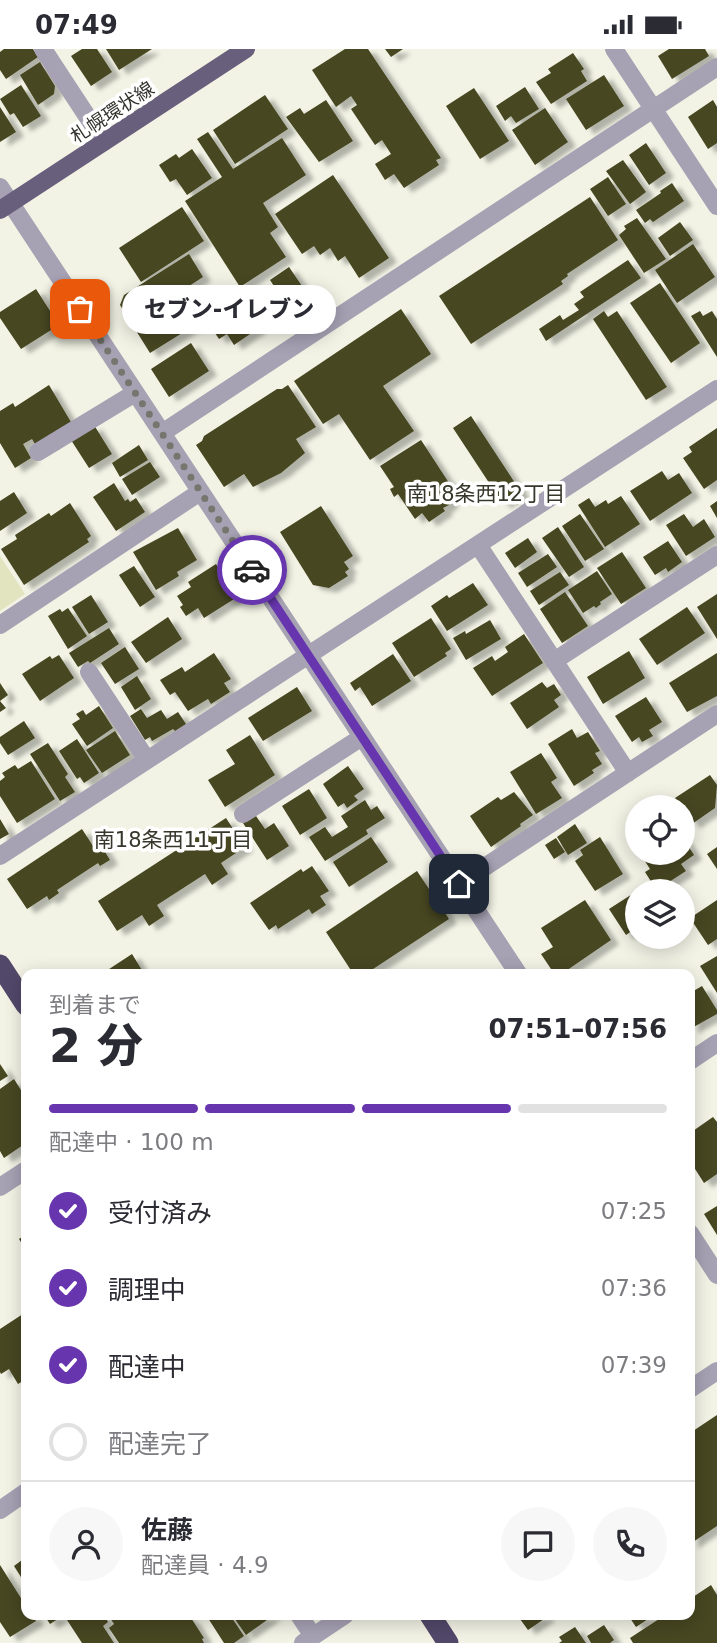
<!DOCTYPE html>
<html lang="ja">
<head>
<meta charset="utf-8">
<style>
	:root { --surface:#fff; --page:#f7f7f7; --text:#2b2b33; --muted:#7c7c81; --line:#e1e1e2; --accent:#6736ae }
	body { margin:0; font-family:"DejaVu Sans","Noto Sans JP",sans-serif; background:var(--page); color:var(--text); height:100vh; display:flex; flex-direction:column; font-size:26px; white-space:nowrap }
	* { box-sizing:border-box; margin:0 }
	p { font-size:23px; color:var(--muted) }
	.icon { flex:none; width:38px; height:38px; fill:none; stroke:currentColor; stroke-width:2; stroke-linecap:round; stroke-linejoin:round }
	.map { position:relative; flex:1; overflow:hidden }
	.details { position:absolute; left:21px; top:920px; width:674px; height:651px; display:flex; flex-direction:column; background:var(--surface); border-radius:14px; box-shadow:0 4px 18px #0003 }
	.details>* { flex:none }
	.tools { position:absolute; left:625px; top:746px; display:grid; gap:14px }
	.tools a { display:grid; place-items:center; width:70px; height:70px; border-radius:50%; background:var(--surface); box-shadow:0 4px 18px #0003; font-size:35px }
	.pin { position:absolute; display:grid; place-items:center; width:60px; height:60px; color:#fff; margin:-30px; border-radius:14px; box-shadow:0 4px 10px #0006 }
	.courier { position:absolute; display:grid; place-items:center; width:70px; height:70px; margin:-35px; border:5px solid #6736ae; border-radius:50%; background:#fff; color:#222; box-shadow:0 2px 9px #0007 }
	.bubble { position:absolute; height:49px; border-radius:24px; background:var(--surface); box-shadow:0 4px 18px #0003; font-size:23px; font-weight:800; line-height:49px; text-align:center }
	.overview em { font-style:normal; font-weight:800 }
	.overview div { display:flex; flex-direction:column-reverse }
	.overview { display:flex; align-items:center; justify-content:space-between; height:119px; padding:0 28px }
	h1 { font-size:46px; font-weight:800; line-height:52px }
	.bar { display:grid; grid-template-columns:repeat(4,1fr); gap:10px 7px; align-content:center; height:84px; padding:0 28px }
	.bar i { height:9px; border-radius:5px; background:var(--line) }
	.bar .current { background:var(--accent) }
	.bar p { grid-column:span 4 }
	.line { display:flex; align-items:center; gap:18px; padding:0 28px; border-top:2px solid var(--line) }
	.line div { flex:1 }
	.round { display:grid; place-items:center; flex:none; width:74px; height:74px; border-radius:37px; background:var(--page) }
	ol { padding:0 28px; list-style:none }
	li { display:flex; align-items:center; gap:21px; height:77px }
	li p { margin-inline-start:auto }
	li .icon { padding:7px; border-radius:50%; background:var(--accent); color:#fff; stroke-width:4 }
	li:last-child { color:var(--muted) }
	li i { width:38px; height:38px; border:4px solid var(--line); border-radius:50% }
	.status { display:flex; justify-content:space-between; align-items:center; height:49px; padding:0 35px; background:var(--surface); direction:ltr }
	.status svg { height:19px; fill:currentColor }
	.map>svg:first-child { display:block }
</style>
</head>
<body>
<div class="status"><b>07:49</b><svg viewBox="0 0 49 12"><path d="M0 12V9h3v3zM5 12V6h3v6zM10 12V3h3v9zM15 12V0h3v12zM26 1h20v11H26zM47 4h2v5h-2z"/></svg></div>
<div class="map">
<svg width="717" height="1594" viewBox="0 0 717 1594">
	<defs>
		<filter id="shadow"><feDropShadow dx="8" dy="4.5" stdDeviation="2" flood-color="#0004"/></filter>
	</defs>
	<rect width="100%" height="100%" fill="#f2f3e5"/>
	<!-- green -->
	<path fill="#e2e3bf" d="M0,507L25,545L0,562Z"/>
	<!-- building -->
	<path fill="#464620" filter="url(#shadow)" d="M4,0H33L38,8L6,30L0,21V3Z
		M82,0H97L112,23L91,37L71,7Z
		M106,0H152L119,21Z
		M345,0H368L441,109L436,111L439,116L404,139L394,125L385,131L375,115L391,105L382,91L375,96L351,60L357,56L351,47L336,58L312,21Z
		M385,0H403L391,8Z
		M669,0H705L709,7L672,30L658,7Z
		M573,4L584,20L581,22L587,32L551,55L536,33L551,24L548,20Z
		M40,13L55,37L54,45L38,56L20,26Z
		M604,26L624,57L586,81L566,50Z
		M21,36L41,67L23,78L14,64L10,66L0,50Z
		M525,38L539,60L516,74L511,67L505,72L496,57Z
		M474,39L509,92L480,110L446,57Z
		M265,46L288,80L235,115L213,81Z
		M326,51L353,92L319,113L286,68L300,59L304,65Z
		M713,51L717,58V94L708,100L688,68Z
		M0,58L16,83L0,93Z
		M545,59L568,93L535,116L512,81Z
		M208,83L233,120L282,89L306,126L263,154L278,178L270,184L286,208L240,238L185,152L222,128L197,90Z
		M646,94L666,124L649,136L629,106Z
		M192,100L212,129L187,146L176,130L170,133L159,116L176,105L179,109Z
		M623,111L646,143L630,155L606,122Z
		M333,126L389,209L359,229L345,207L338,212L330,199L320,206L314,197L302,205L275,165Z
		M608,128L626,155L608,167L590,140Z
		M672,134L684,152L653,173L650,170L645,174L636,161L661,144L660,142Z
		M590,148L618,191L567,225L568,227L561,232L563,235L471,295L439,247Z
		M182,158L204,192L141,233L119,199Z
		M637,169L666,210L644,224L619,186L626,180L624,177Z
		M680,173L693,191L670,207L658,189Z
		M693,195L715,228L677,254L655,221Z
		M189,205L203,228L172,248L175,254L184,248L200,273L150,304L120,256L124,246Z
		M628,211L641,229L546,292L539,280L560,266L563,271L579,261L574,255L584,248L580,243Z
		M289,218L315,256L295,269L270,231Z
		M660,234L700,294L671,314L630,254Z
		M36,240L59,276L21,300L0,269V263Z
		M238,247L259,279L234,296L227,285L219,290L207,272L215,266L213,263Z
		M401,260L431,305L383,337L414,382L370,411L339,365L323,375L294,332Z
		M604,262L608,268L617,262L667,338L646,351L593,270Z
		M700,262L703,267L712,262L717,270V308L691,267Z
		M191,294L209,322L169,348L151,320Z
		M49,336L71,373L35,395L32,390L23,395L31,409L15,419L0,394V362L13,354L15,358Z
		M288,336L316,378L296,390L305,404L281,424L253,438L244,425L224,438L196,396L202,392L204,387L277,340H282Z
		M471,367L521,443L519,444L524,451L517,456L512,449L503,455L453,379Z
		M94,376L112,405L89,419L71,391Z
		M717,379V431L704,440L683,409L692,403L689,398Z
		M421,391L453,440L449,456L443,459L445,462L429,473L422,464L415,470L398,445L394,448L390,440L394,438L380,417Z
		M139,396L148,411L120,428L112,414Z
		M150,413L160,428L132,446L122,430Z
		M662,422L668,431L679,424L692,444L650,472L630,442Z
		M114,434L125,452L128,450L130,453L136,449L145,463L116,482L93,448Z
		M14,443L27,464L0,482V452Z
		M621,447L640,475L605,498L578,456L589,449L595,458L606,451L608,455Z
		M717,452V469L710,457Z
		M70,454L91,487L87,490L89,493L24,536L1,500L17,490L15,486L49,464L51,467Z
		M321,457L353,507L344,513L349,520L345,523L348,527L329,539L313,536L280,483Z
		M580,465L604,500L585,512L562,477Z
		M684,465L693,478L704,470L715,488L686,507L666,476Z
		M558,478L584,518L569,528L542,489Z
		M178,479L197,511L177,523L179,527L156,541L133,503Z
		M528,489L537,503L515,519L505,504Z
		M668,492L682,513L668,523L666,519L655,526L643,508Z
		M622,503L646,539L621,555L597,519Z
		M548,505L557,518L527,538L518,524Z
		M216,515L225,529L230,526L242,545L204,569L198,559L186,567L180,558L183,556L177,547L191,538L188,533Z
		M134,517L155,548L140,558L119,526Z
		M597,522L612,545L600,553L601,555L596,559L594,557L583,564L568,541Z
		M560,523L569,536L539,556L530,542Z
		M473,534L488,556L447,582L431,557L447,546L449,549Z
		M565,543L588,577L562,594L540,560Z
		M717,545V590L697,558Z
		M91,546L108,573L89,585L72,558Z
		M687,558L705,584L657,616L639,590Z
		M68,559L87,587L68,600L48,567L60,560L62,563Z
		M168,568L182,590L146,614L131,593Z
		M431,569L451,600L445,604L447,607L414,628L392,594Z
		M490,571L501,590L466,611L453,589L465,582L466,585Z
		M109,579L119,595L90,614L88,612L78,618L69,604Z
		M524,585L543,614L492,647L473,619L492,607L495,612L508,603L505,598Z
		M125,598L139,620L115,635L101,614Z
		M629,602L645,629L603,655L587,628Z
		M214,604L231,630L224,634L230,643L211,655L208,650L188,662L175,643L170,646L160,631L182,618L185,623Z
		M717,604V647L687,663L669,634Z
		M393,605L411,632L372,657L360,638L355,642L350,634Z
		M59,606L74,629L40,652L22,625L50,607L52,610Z
		M137,627L151,650L135,661L121,638Z
		M542,633L547,639L554,635L561,646L554,651L559,658L527,680L510,654Z
		M0,634L8,646L0,652L6,659L0,663Z
		M297,638L312,662L263,692L248,669Z
		M646,648L662,673L649,681L653,687L642,693L639,688L632,693L615,667Z
		M99,657L113,679L87,697L72,675L80,670L76,665L83,661L86,666Z
		M141,660L147,669L161,661L167,670L178,663L186,675L175,682L173,680L152,692L150,688L145,691L130,667Z
		M24,672L35,689L8,706L0,694V688Z
		M572,680L577,689L588,683L600,702L595,704L602,715L592,721L594,724L574,737L548,695Z
		M115,682L130,706L102,724L86,701Z
		M250,686L275,726L225,758L208,731L235,715L226,701Z
		M77,690L99,724L84,734L80,728L77,730L59,702Z
		M48,694L68,725L65,728L75,743L60,752L30,705Z
		M541,704L557,729L551,733L562,749L536,765L510,723Z
		M31,712L55,750L17,774L0,747V732L5,728L2,724L15,716L18,720Z
		M348,717L364,740L354,747L358,751L347,759L344,754L338,758L323,735Z
		M710,726L717,736L715,759L692,775L675,749Z
		M309,740L327,769L300,786L282,757Z
		M514,743L533,766L520,775L521,777L491,798L470,767L498,748L501,751Z
		M365,751L371,761L377,757L385,769L366,781L368,785L325,812L309,788L325,778L332,788L348,778L341,767Z
		M256,767L265,780L274,774L289,797L267,811L243,774Z
		M226,769L245,798L221,814L228,825L212,836L205,825L157,856L164,867L149,877L142,866L117,882L98,852Z
		M0,770L9,785L0,790Z
		M575,775L587,794L568,806L557,788Z
		M82,780L93,797L99,793L110,811L100,817L98,814L57,841L59,844L49,851L47,847L27,860L7,830Z
		M682,787L694,806L681,815L686,822L669,833L675,842H657L645,823L650,820L639,803H682Z
		M371,788L388,813L349,838L333,813Z
		M600,788L623,825L595,842L575,812L583,806L580,801Z
		M556,789L565,803L554,810L545,796Z
		M717,798V820L707,805Z
		M312,817L329,842L320,847L326,856L312,865L309,860L278,880L276,876L269,881L250,854L301,820L303,823Z
		M417,822L449,870L364,926H354L326,883Z
		M637,842V878L626,886L609,860Z
		M585,851L611,891L560,926H555L541,905L553,898L541,879Z
		M717,851V890L708,896L690,869Z
		M132,905L145,926H100Z
		M717,907V944L700,917Z
		M702,937L717,961V965L690,980V944Z
		M0,1015L8,1027L0,1032Z
		M14,1030L26,1049V1094L4,1109L0,1102V1040Z
		M713,1068L717,1073V1125L704,1134L690,1112V1084Z
		M717,1157V1186L704,1165Z
		M26,1185V1201L19,1190Z
		M26,1263V1330L18,1335L9,1320L1,1325L0,1323V1280Z
		M717,1366V1477L690,1495V1384Z
		M26,1508V1548L21,1539L26,1536L14,1517Z
		M0,1516L26,1557V1566H33L36,1572L10,1588L0,1573Z
		M711,1536L717,1546V1594H633L630,1589L665,1566H690V1550Z
		M44,1566H64L50,1575Z
		M74,1566H104L108,1573L103,1577L114,1594H82L67,1571Z
		M108,1566H186L189,1570L191,1569L204,1589L202,1590L204,1594H119L109,1579L114,1575Z
		M206,1566H230L244,1587L234,1594H224Z
		M232,1566H274L246,1586Z
		M526,1566H546L547,1568L528,1581L520,1570Z
		M628,1566H654L636,1578Z
		M604,1576L614,1591L610,1594H591L587,1587Z
		M575,1578L586,1594H559L562,1592L559,1588Z"/>
	<g fill="none" stroke-linecap="round" stroke-linejoin="round">
		<!-- minor -->
		<path stroke="#a6a1b3" stroke-width="18" d="M43,0L104,93
			M614,0L717,157
			M0,138L519,926
			M162,384L717,18
			M38,403L135,344
			M478,496L628,724
			M0,576L200,443
			M554,612L717,506
			M89,623L147,711
			M243,765L362,688
			M0,807L717,340
			M459,835L717,665
			M690,1012L717,994
			M0,1138L26,1121
			M690,1184L717,1226
			M690,1340L717,1322
			M0,1461L26,1443
			M299,1566L313,1587
			M303,1594L345,1566"/>
		<!-- major -->
		<path stroke="#685f7d" stroke-width="18" d="M0,161L246,0"/>
		<!-- highway -->
		<path stroke="#52486a" stroke-width="21" d="M0,916L26,956
			M430,1566L448,1594"/>
	</g>
	<g fill="none" stroke-linecap="round" stroke-linejoin="round">
		<!-- done -->
		<path stroke="#76766e" stroke-width="7" stroke-dasharray="0 12.6" d="M80,260L252,521"/>
		<!-- route -->
		<path stroke="#6736ae" stroke-width="9" d="M252,521L459,835"/>
	</g>
	<g text-anchor="middle" stroke-width="7" stroke-linejoin="round" paint-order="stroke">
		<!-- street labels -->
		<g font-size="19" fill="#33332e" stroke="#fff">
			<text transform="translate(112 63) rotate(-33)" y="7">札幌環状線</text>
		</g>
		<!-- neighbourhood labels -->
		<g font-size="21" fill="#37372c" stroke="#fff">
			<text x="486" y="452">南18条西12丁目</text>
			<text x="173" y="798">南18条西11丁目</text>
		</g>
	</g>
</svg>
<div class="tools">
<a><svg class="icon" aria-label="locate" viewBox="0 0 24 24"><circle cx="12" cy="12" r="6"/><path d="M12 2v4M12 18v4M2 12h4M18 12h4"/></svg></a>
<a><svg class="icon" aria-label="layers" viewBox="0 0 24 24"><path d="M12 4l9 5-9 5-9-5zM3 14l9 5 9-5"/></svg></a>
</div>
<div class="pin" style="left:80px;top:260px;background:#ea580c"><svg class="icon" aria-label="bag" viewBox="0 0 24 24"><path d="M5 8h14l-1 12H6zM9 8a3 3 0 0 1 6 0"/></svg></div>
<div class="pin" style="left:459px;top:835px;background:#1f2937"><svg class="icon" aria-label="home" viewBox="0 0 24 24"><path d="M3 11l9-7 9 7M6 9v11h12V9"/></svg></div>
<div class="courier" style="left:252px;top:521px"><svg class="icon" aria-label="car" viewBox="0 0 24 24"><path d="M5 17H2v-5l4-1 3-4h7l3 4 3 1v5h-3M9 17h6M6 11h13"/><circle cx="7" cy="17" r="2"/><circle cx="17" cy="17" r="2"/></svg></div>
<div class="bubble" style="left:122px;top:236px;width:214px">セブン-イレブン</div>
<section class="details">
<div class="overview"><div><h1>2 分</h1><p>到着まで</p></div><em>07:51–07:56</em></div>
<div class="bar"><i class="current"></i><i class="current"></i><i class="current"></i><i></i><p>配達中 · 100 m</p></div>
<ol>
<li><svg class="icon" aria-label="check" viewBox="0 0 24 24"><path d="M5 12l5 5 9-10"/></svg>受付済み<p>07:25</p></li>
<li><svg class="icon" aria-label="check" viewBox="0 0 24 24"><path d="M5 12l5 5 9-10"/></svg>調理中<p>07:36</p></li>
<li><svg class="icon" aria-label="check" viewBox="0 0 24 24"><path d="M5 12l5 5 9-10"/></svg>配達中<p>07:39</p></li>
<li><i></i>配達完了</li>
</ol>
<div class="line" style="height:126px"><a class="round"><svg class="icon" aria-label="person" viewBox="0 0 24 24"><circle cx="12" cy="8" r="4"/><path d="M4 21q1-7 8-7t8 7"/></svg></a><div><b>佐藤</b><p>配達員 · 4.9</p></div><a class="round"><svg class="icon" aria-label="chat" viewBox="0 0 24 24"><path d="M4 5h16v11H9l-5 4z"/></svg></a><a class="round"><svg class="icon" aria-label="phone" viewBox="0 0 24 24"><path d="M5 4h4l2 5-3 2q2 4 5 5l2-3 5 2v4C11 20 4 13 5 4z"/></svg></a></div>
</section>
</div>
</body>
</html>
